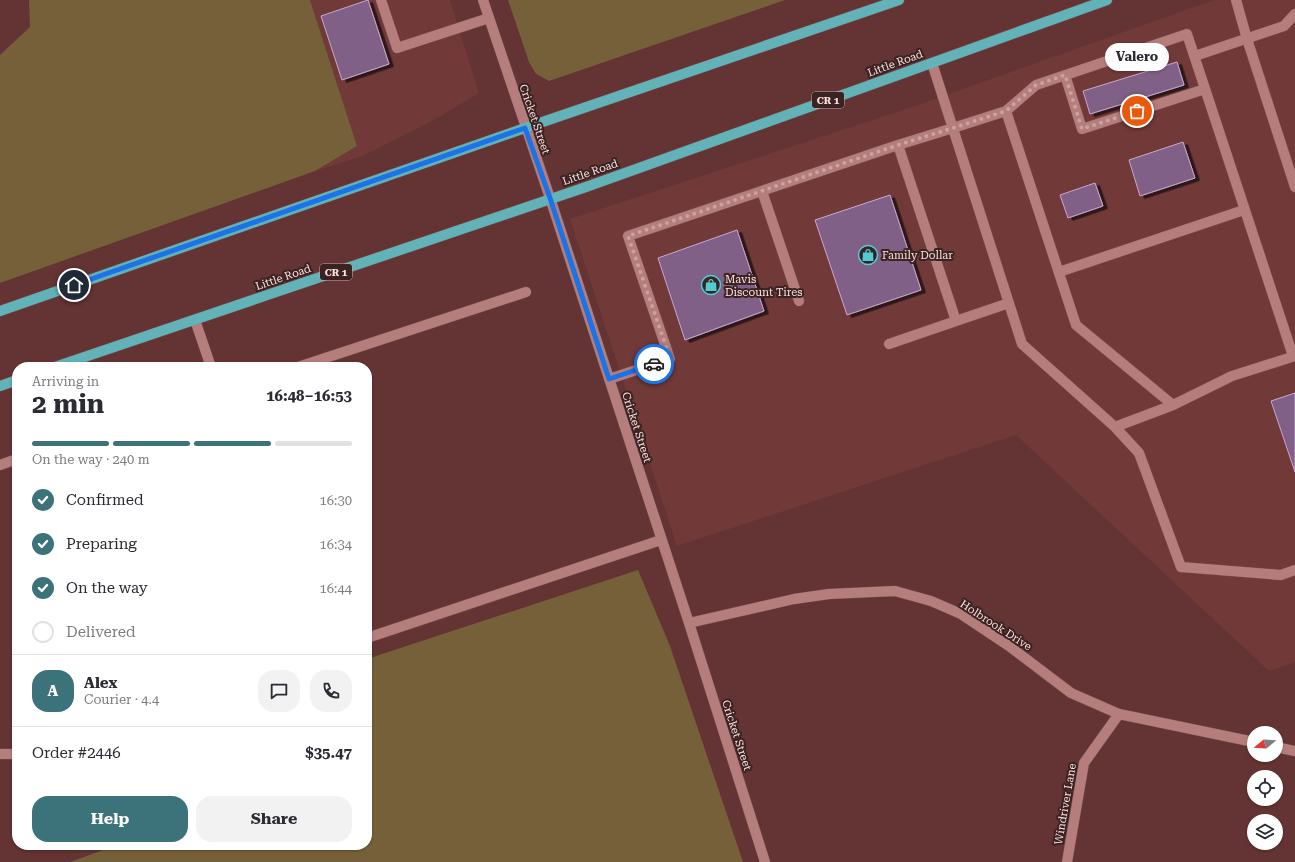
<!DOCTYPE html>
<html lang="en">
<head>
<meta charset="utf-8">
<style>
	:root { --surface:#fff; --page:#f2f2f3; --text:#2b2b33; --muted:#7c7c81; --line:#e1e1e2; --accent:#3c737b }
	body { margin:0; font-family:"Roboto Serif",serif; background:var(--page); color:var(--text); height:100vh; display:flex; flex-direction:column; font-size:15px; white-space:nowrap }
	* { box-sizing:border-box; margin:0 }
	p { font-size:13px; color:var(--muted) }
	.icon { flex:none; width:22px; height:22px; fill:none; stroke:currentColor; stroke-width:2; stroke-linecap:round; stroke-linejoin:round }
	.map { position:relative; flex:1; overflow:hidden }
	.sheet { position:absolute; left:12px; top:362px; width:360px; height:488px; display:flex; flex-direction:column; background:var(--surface); border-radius:16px; box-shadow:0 1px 3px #0004 }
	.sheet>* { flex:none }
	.needle { width:26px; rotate:252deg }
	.fabs { position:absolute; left:1247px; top:726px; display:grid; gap:8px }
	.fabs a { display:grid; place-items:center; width:36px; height:36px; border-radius:50%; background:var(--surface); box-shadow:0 1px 3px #0004; font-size:20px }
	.pin { position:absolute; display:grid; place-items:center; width:34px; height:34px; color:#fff; margin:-17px; border:2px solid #fff; border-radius:50%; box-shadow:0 1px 4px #0007 }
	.courier { position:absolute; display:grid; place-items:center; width:40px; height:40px; margin:-20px; border:3px solid #1a73e8; border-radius:50%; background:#fff; color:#222; box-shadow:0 1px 5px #0007 }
	.bubble { position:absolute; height:28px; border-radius:14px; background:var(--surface); box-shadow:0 1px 3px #0004; font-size:13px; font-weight:700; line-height:28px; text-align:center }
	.head em { font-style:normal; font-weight:700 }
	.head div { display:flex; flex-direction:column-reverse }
	.head { display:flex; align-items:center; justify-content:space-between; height:68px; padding:0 20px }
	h1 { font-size:26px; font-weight:700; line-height:30px }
	.bar { display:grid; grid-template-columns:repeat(4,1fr); gap:6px 4px; align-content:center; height:48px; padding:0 20px }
	.bar i { height:5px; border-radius:3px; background:var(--line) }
	.bar .current { background:var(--accent) }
	.bar p { grid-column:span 4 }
	.line { display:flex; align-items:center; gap:10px; padding:0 20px; border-top:1px solid var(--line) }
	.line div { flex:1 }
	.round { display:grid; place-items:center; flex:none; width:42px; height:42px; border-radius:16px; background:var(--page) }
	ol { padding:0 20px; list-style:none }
	li { display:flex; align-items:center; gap:12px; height:44px }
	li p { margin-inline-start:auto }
	li .icon { padding:4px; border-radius:50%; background:var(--accent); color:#fff; stroke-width:4 }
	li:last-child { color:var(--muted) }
	li i { width:22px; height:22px; border:2px solid var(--line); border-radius:50% }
	.button { display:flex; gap:8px; margin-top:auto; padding:8px 20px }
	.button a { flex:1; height:46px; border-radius:16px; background:var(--accent); color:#fff; font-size:16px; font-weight:700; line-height:46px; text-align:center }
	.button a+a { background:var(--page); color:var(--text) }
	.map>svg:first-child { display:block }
</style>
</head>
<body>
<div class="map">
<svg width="1295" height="862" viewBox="0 0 1295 862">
	<defs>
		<filter id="shadow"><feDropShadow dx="4.5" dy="2.5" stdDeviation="0" flood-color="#0009"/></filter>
	</defs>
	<rect width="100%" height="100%" fill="#643333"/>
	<!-- built -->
	<path fill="#723939" d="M310,0H450L479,93L441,116L363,156L315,171L357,146Z
		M1214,0H1295V662L1269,671L1016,435L677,546L570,219L909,108Z"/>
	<!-- green -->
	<path fill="#756039" d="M29,0H310L357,146L315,171L0,283V55L30,27Z
		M508,0H785L549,81L536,74L529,62Z
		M638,570L670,646L743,862H70L117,845H367V659Z"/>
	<!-- building -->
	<path fill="#806086" stroke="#caa7d0" filter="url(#shadow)" d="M368,0L389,64L342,80L321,16Z
		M1177,62L1184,85L1090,114L1083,91Z
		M1183,142L1195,178L1140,196L1129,160Z
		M1095,183L1103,206L1068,218L1060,195Z
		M890,195L921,290L847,315L815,220Z
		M737,230L764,311L685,340L658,258Z
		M1295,393V472L1271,401Z"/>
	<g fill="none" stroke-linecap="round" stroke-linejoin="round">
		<defs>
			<path id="minor" d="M381,0L397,48L489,18
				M483,0L550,198L689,623L765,862
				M1236,0L1247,39L1295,187
				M1195,56L1284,26L1295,14
				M932,63L1022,344L1115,427L1139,453L1181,567L1281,575L1295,570
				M1065,75L1082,129L1205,89
				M1006,111L1076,325L1173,405
				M898,145L956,321L1009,303
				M762,191L799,301
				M1059,272L1244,210
				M195,320L211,367
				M889,344L956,321
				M298,367L526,292
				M609,379L670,359L628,236L898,145L953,128L1006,111L1036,85L1187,34L1293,356
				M1115,427L1173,405L1232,376L1295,356
				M0,465L17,459
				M689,623L794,599L829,594L895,591L931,601L961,614L1009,646L1071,693L1119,714L1254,742
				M367,638L661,540
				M1276,747L1295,751
				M0,754H17
				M1067,862L1084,763L1119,714"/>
			<path id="major" d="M0,311L525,128L899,0
				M55,367L586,187L1107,0
				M0,386L17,380"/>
		</defs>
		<!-- minor casing -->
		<use href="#minor" stroke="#7a5051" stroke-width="11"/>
		<!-- major casing -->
		<use href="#major" stroke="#7a5051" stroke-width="11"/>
		<!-- minor -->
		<use href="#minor" stroke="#b57e7c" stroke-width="10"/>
		<!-- major -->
		<use href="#major" stroke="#61b3b8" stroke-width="10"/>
	</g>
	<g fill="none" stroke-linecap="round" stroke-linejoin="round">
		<!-- done -->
		<path stroke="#c8a3a2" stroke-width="4" stroke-dasharray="0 7.2" d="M654,364L670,358L628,236L898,145L953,128L1006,111L1036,85L1065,75L1082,129L1137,111"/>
		<!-- route -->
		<path stroke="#1a73e8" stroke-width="5" d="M74,285L525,128L550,198L609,379L654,364"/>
	</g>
	<!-- icons -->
	<defs>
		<symbol id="shop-ring" viewBox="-11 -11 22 22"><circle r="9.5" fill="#3a2323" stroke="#51ccd4" stroke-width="1.5"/><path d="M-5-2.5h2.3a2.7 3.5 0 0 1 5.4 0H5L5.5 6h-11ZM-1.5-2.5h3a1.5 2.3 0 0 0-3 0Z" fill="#51ccd4"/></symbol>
	</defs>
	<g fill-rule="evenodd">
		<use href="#shop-ring" x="857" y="244" width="22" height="22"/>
		<use href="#shop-ring" x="700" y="274" width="22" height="22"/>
	</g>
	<g text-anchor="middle" stroke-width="4" stroke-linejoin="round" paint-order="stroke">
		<!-- shield labels -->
		<g fill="#3a2323" stroke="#c3a7a5" stroke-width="1">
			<rect x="812" y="92" width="32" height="16" rx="3"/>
			<rect x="320" y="264" width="32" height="16" rx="3"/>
		</g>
		<g font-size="10" font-weight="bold" fill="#fedfdd">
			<text x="828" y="104">CR 1</text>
			<text x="336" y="276">CR 1</text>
		</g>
		<!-- street labels -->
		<g font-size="11" fill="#fedfdd" stroke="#3a2323">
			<text transform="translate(895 63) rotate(-20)" y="4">Little Road</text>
			<text transform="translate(535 119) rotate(71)" y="4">Cricket Street</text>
			<text transform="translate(590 172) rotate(-19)" y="4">Little Road</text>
			<text transform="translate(283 277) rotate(-19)" y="4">Little Road</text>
			<text transform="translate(637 427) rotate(72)" y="4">Cricket Street</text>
			<text transform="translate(996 625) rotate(33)" y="4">Holbrook Drive</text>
			<text transform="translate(737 735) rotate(72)" y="4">Cricket Street</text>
			<text transform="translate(1065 804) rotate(-80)" y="4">Windriver Lane</text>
		</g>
		<!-- poi labels -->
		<g font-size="11" fill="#fedfdd" stroke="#3a2323" text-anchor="start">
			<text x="882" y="259">Family Dollar</text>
			<text x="725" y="283">Mavis<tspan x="725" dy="13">Discount Tires</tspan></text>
		</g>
	</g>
</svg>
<div class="fabs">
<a><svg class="needle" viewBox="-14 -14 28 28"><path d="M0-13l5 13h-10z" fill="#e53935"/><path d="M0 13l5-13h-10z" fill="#7c7c81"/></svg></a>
<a><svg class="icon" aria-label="locate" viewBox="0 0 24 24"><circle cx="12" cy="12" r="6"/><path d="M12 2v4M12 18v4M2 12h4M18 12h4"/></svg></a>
<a><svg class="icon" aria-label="layers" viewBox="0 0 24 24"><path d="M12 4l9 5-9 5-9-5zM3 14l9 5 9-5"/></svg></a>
</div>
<div class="pin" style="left:1137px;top:111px;background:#ea580c"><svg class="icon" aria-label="bag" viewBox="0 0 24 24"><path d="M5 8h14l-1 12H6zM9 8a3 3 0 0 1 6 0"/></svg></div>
<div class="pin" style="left:74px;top:285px;background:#1f2937"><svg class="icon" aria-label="home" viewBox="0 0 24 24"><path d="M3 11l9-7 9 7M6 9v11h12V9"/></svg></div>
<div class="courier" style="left:654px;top:364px"><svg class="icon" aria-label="car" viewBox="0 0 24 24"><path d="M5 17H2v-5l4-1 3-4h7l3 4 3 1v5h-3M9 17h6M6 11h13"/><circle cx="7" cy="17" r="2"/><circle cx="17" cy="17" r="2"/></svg></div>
<div class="bubble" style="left:1105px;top:43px;width:64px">Valero</div>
<section class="sheet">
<div class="head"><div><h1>2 min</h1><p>Arriving in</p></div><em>16:48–16:53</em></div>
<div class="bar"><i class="current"></i><i class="current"></i><i class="current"></i><i></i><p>On the way · 240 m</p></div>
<ol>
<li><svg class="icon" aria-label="check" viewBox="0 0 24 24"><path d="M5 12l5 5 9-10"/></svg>Confirmed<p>16:30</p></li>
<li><svg class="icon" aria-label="check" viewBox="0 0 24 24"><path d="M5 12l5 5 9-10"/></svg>Preparing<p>16:34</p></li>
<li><svg class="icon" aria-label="check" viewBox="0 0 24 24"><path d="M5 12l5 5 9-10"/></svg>On the way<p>16:44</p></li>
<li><i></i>Delivered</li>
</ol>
<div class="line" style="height:72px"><b class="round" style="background:var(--accent);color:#fff">A</b><div><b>Alex</b><p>Courier · 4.4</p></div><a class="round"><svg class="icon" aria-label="chat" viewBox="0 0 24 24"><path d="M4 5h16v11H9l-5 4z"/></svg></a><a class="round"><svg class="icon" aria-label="phone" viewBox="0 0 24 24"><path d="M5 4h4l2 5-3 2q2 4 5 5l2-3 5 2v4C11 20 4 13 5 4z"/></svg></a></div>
<div class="line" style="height:52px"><div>Order #2446</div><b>$35.47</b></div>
<div class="button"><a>Help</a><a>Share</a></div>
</section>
</div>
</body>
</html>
